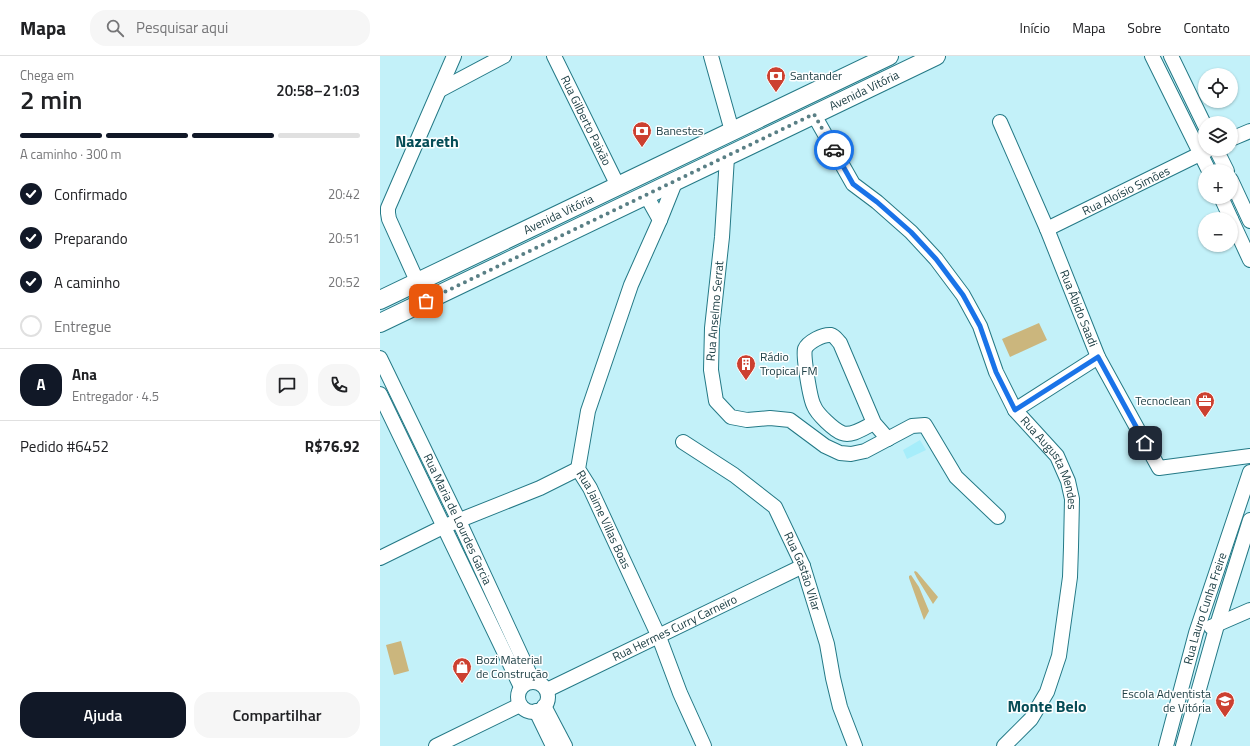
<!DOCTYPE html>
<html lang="pt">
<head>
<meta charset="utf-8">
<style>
	:root { --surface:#fff; --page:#f6f6f6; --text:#202124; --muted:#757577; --line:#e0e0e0; --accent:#111827 }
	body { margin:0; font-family:"Titillium Web",sans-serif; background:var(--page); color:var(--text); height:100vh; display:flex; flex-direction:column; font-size:15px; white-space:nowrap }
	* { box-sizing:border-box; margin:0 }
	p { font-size:13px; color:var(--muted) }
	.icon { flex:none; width:22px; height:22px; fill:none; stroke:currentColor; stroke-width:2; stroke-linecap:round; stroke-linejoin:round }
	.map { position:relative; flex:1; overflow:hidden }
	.panel { display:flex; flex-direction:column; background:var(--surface); width:380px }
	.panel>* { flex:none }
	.fabs { position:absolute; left:818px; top:12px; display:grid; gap:8px }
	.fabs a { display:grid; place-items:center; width:40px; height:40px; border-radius:50%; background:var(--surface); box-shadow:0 1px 3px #0004; font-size:20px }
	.pin { position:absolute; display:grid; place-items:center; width:34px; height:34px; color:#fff; margin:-17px; border-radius:8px; box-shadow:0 2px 6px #0006 }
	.courier { position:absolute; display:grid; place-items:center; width:40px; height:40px; margin:-20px; border:3px solid #1a73e8; border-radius:50%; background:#fff; color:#222; box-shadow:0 1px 5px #0007 }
	.headline em { font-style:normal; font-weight:600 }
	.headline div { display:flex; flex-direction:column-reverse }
	.headline { display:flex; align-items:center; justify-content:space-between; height:68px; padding:0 20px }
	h1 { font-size:26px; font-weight:600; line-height:30px }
	.bar { display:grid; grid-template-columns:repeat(4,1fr); gap:6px 4px; align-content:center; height:48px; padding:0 20px }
	.bar i { height:5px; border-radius:3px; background:var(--line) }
	.bar .active { background:var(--accent) }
	.bar p { grid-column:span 4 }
	.line { display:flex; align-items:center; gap:10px; padding:0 20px; border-top:1px solid var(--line) }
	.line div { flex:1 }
	.round { display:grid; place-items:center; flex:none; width:42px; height:42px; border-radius:16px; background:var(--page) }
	ol { padding:0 20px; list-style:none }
	li { display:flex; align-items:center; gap:12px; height:44px }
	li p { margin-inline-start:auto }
	li .icon { padding:4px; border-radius:50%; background:var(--accent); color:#fff; stroke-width:4 }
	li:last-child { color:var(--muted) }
	li i { width:22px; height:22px; border:2px solid var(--line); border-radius:50% }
	.action { display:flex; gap:8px; margin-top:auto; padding:8px 20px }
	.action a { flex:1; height:46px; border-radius:16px; background:var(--accent); color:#fff; font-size:16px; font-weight:600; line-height:46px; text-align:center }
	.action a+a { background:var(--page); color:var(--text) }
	header { display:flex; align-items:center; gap:24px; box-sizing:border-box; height:56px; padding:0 20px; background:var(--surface); border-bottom:1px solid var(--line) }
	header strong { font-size:19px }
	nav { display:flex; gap:22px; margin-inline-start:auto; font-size:14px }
	.search { width:280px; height:36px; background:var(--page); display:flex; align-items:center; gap:10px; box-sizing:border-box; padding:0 14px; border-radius:16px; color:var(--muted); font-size:15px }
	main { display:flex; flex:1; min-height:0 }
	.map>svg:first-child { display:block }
</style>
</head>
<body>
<header>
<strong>Mapa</strong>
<div class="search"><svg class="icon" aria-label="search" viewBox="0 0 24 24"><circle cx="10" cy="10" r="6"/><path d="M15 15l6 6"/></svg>Pesquisar aqui</div>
<nav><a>Início</a><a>Mapa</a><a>Sobre</a><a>Contato</a></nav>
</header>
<main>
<section class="panel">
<div class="headline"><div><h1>2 min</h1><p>Chega em</p></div><em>20:58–21:03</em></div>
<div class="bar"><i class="active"></i><i class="active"></i><i class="active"></i><i></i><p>A caminho · 300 m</p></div>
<ol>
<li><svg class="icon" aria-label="check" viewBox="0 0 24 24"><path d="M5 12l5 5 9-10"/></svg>Confirmado<p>20:42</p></li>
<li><svg class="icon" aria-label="check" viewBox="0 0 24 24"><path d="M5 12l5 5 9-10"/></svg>Preparando<p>20:51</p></li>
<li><svg class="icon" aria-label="check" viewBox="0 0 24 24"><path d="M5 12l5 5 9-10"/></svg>A caminho<p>20:52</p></li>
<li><i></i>Entregue</li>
</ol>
<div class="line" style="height:72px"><b class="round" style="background:var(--accent);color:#fff">A</b><div><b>Ana</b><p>Entregador · 4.5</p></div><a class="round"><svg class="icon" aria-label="chat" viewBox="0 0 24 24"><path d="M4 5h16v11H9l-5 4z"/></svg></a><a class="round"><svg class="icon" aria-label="phone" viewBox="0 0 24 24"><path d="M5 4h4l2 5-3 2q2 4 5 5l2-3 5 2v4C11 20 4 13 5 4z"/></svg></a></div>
<div class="line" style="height:52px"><div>Pedido #6452</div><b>R$76.92</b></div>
<div class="action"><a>Ajuda</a><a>Compartilhar</a></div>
</section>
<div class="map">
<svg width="870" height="690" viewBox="0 0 870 690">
	<rect width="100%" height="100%" fill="#c3f1f9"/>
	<!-- built -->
	<path fill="#a6edfa" d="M540,384L546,394L527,403L523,394Z"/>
	<!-- green -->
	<path fill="#cbb67d" d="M659,267L667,284L630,301L622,283Z
		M535,515L537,516L558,541L553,548L537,522L534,516Z
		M531,519L539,531L549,555L544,564L529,522V520Z
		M21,585L29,615L14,619L6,589Z"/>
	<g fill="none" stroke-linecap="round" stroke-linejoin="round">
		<defs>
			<g id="minor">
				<path id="s1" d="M174,0L238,130"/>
				<path d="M331,0L352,75"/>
				<path d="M772,0L829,115"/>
				<path d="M791,0L825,70"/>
				<path d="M60,34L124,0"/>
				<path id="s2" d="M434,59L473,128L497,146L531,176L556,203L583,239L600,270L616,316L635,354L677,400L688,425L692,443L691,491L690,521L679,600L667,636L651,663L624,690"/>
				<path d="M620,66L667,173"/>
				<path d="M851,83L870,75"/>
				<path id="s3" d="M830,93L667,173L718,301L779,412L870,400"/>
				<path d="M836,93L847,115"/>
				<path d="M347,101L342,181L332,272L331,314L336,345L351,361L367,364L390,362L410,364L445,390L460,397L471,398L485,395L532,370L545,369L576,421L618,461"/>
				<path id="s4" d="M296,124L280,164L251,229L208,355L198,413L210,432L279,581L300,637L324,690"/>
				<path d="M851,124L870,165"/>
				<path d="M266,139L280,164"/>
				<path d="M841,141L851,163"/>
				<path d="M851,163L870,204"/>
				<path d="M46,245L9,163L8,157V152L74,0"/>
				<path id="s5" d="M0,302L79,465L153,625"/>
				<path d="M0,338L141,631"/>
				<path d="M635,354L718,301"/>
				<path d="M494,367C485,371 472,381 462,377C454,374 437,358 434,350C430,343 423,300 425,293C428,286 443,278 451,279C455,280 457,284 460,287L494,367L508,383"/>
				<path id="s6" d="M303,386L354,419L395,451L423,510L447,588L453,622L460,651L475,690"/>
				<path d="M0,502L65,470L160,432L198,413"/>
				<path d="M831,571L870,554"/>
				<circle cx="153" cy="641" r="15"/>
				<path id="s7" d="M167,634L423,510"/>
				<path d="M164,650L185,690"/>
				<path d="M156,655L173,690"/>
				<path d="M56,690L140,649"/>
				<path id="s8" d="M786,690L816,577L870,416"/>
				<path d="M803,690L837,569L870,464"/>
			</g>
			<g id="major">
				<path id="s9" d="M0,244L509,0"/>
				<path id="s10" d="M0,267L556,0"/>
			</g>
		</defs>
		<!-- minor casing -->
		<use href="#minor" stroke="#247986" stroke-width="16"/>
		<!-- major casing -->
		<use href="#major" stroke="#247986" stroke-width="20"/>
		<!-- minor -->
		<use href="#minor" stroke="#fff" stroke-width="14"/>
		<!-- major -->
		<use href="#major" stroke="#fff" stroke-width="18"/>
	</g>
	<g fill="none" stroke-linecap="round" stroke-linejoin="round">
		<!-- done -->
		<path stroke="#597f85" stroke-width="4" stroke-dasharray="0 7.2" d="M46,245L434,58L454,94"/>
		<!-- route -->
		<path stroke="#1a73e8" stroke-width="5" d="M454,94L473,128L497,146L531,176L556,203L583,239L600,270L616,316L635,354L718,301L765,387"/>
	</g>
	<!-- icons -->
	<defs>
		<symbol id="bank-pin" viewBox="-11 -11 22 30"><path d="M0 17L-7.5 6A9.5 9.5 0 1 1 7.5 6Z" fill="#cc4030" stroke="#fff"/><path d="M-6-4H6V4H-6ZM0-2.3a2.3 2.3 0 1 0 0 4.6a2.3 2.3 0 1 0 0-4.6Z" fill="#fff"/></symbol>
		<symbol id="building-pin" viewBox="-11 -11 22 30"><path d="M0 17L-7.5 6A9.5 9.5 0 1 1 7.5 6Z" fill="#cc4030" stroke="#fff"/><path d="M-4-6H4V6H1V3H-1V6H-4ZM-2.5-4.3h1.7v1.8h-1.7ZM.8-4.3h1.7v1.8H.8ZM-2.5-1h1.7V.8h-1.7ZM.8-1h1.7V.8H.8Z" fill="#fff"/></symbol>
		<symbol id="office-pin" viewBox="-11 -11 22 30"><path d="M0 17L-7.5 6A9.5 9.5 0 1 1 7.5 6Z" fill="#cc4030" stroke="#fff"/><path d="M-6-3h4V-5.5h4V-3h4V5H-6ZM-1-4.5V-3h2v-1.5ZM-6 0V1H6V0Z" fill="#fff"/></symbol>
		<symbol id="shop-pin" viewBox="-11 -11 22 30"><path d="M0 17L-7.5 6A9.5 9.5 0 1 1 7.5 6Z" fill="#cc4030" stroke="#fff"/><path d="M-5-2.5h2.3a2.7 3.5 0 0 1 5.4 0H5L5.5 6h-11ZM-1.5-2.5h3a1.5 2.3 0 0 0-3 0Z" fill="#fff"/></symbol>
		<symbol id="school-pin" viewBox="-11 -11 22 30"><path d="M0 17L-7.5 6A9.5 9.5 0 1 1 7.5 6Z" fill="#cc4030" stroke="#fff"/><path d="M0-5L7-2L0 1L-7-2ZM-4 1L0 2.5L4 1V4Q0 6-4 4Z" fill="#fff"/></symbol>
	</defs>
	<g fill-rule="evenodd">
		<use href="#bank-pin" x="385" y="9" width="22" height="30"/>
		<use href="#bank-pin" x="251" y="64" width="22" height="30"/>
		<use href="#building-pin" x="355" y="297" width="22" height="30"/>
		<use href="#office-pin" x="814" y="334" width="22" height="30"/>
		<use href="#shop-pin" x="71" y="600" width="22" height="30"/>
		<use href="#school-pin" x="834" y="634" width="22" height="30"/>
	</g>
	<g text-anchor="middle" stroke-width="3" stroke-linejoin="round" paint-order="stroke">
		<!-- poi labels -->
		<g font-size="12" fill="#204147" stroke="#fff" text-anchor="start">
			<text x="410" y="24">Santander</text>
			<text x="276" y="79">Banestes</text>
			<text x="380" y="305">Rádio<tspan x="380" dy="14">Tropical FM</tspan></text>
			<text x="811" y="349" text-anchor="end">Tecnoclean</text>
			<text x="96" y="608">Bozi Material<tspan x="96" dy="14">de Construção</tspan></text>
			<text x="831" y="642" text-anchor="end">Escola Adventista<tspan x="831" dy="14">de Vitória</tspan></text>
		</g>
		<!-- street labels -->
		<g font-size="12" fill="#204147" stroke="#fff">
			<text dy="4" stroke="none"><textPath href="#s10" startOffset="537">Avenida Vitória</textPath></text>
			<text dy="4" stroke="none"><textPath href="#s1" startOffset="72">Rua Gilberto Paixão</textPath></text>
			<text transform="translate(746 135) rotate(-26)" y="4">Rua Aloísio Simões</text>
			<text dy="4" stroke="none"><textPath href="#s9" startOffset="198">Avenida Vitória</textPath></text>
			<text dy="4" stroke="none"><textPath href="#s3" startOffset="267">Rua Ábido Saadi</textPath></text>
			<text transform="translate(335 255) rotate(-85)" y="4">Rua Anselmo Serrat</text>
			<text dy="4" stroke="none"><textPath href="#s2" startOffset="428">Rua Augusta Mendes</textPath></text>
			<text dy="4" stroke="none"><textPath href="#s5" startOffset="179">Rua Maria de Lourdes Garcia</textPath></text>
			<text dy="4" stroke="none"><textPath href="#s4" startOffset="363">Rua Jaime Villas Boas</textPath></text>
			<text dy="4" stroke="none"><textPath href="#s6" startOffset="183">Rua Gastão Vilar</textPath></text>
			<text dy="4" stroke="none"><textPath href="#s8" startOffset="143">Rua Lauro Cunha Freire</textPath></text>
			<text dy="4" stroke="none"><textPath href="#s7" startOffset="142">Rua Hermes Curry Carneiro</textPath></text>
		</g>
		<!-- district labels -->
		<g font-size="16" font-weight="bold" fill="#054c56" stroke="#fff">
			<text x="47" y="91">Nazareth</text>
			<text x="667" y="656">Monte Belo</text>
		</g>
	</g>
</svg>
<div class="fabs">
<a><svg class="icon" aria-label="locate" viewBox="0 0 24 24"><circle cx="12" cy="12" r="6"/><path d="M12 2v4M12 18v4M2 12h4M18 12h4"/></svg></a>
<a><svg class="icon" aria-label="layers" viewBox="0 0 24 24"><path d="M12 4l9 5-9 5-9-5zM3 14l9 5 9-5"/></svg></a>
<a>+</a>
<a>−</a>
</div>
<div class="pin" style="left:46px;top:245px;background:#ea580c"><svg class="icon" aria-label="bag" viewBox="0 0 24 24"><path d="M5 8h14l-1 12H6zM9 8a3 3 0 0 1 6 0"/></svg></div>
<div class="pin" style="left:765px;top:387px;background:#1f2937"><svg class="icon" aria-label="home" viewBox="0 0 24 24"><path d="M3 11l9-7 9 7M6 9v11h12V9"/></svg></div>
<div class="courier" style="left:454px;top:94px"><svg class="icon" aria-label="car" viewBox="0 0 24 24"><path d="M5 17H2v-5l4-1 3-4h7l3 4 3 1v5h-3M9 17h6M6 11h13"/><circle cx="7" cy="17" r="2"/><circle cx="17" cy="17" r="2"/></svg></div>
</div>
</main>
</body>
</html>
